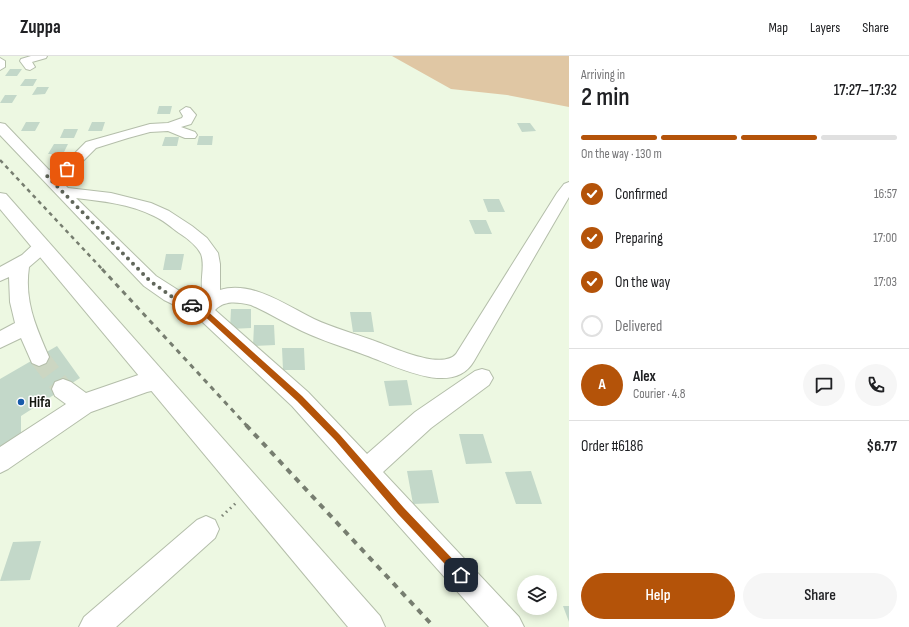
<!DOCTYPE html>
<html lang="en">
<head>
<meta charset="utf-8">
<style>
	:root { --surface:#fff; --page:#f6f6f6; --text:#202124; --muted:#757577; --line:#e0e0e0; --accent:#b45309 }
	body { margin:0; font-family:"Sofia Sans Condensed",sans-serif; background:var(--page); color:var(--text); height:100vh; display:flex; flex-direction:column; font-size:15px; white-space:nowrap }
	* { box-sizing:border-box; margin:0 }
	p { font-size:13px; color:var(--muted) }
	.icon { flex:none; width:22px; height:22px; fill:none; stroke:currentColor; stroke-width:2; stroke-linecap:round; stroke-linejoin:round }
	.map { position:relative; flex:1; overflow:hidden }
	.sheet { display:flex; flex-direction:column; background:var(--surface); width:340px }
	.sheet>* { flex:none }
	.tools { position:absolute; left:517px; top:519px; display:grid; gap:8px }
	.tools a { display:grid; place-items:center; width:40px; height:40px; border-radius:50%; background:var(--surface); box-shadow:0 2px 10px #0003; font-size:20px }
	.pin { position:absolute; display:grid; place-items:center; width:34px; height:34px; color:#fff; margin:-17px; border-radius:8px; box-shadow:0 2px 6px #0006 }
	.courier { position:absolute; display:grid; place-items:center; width:40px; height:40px; margin:-20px; border:3px solid #b45309; border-radius:50%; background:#fff; color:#222; box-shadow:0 1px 5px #0007 }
	.head em { font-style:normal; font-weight:600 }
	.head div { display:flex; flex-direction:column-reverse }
	.head { display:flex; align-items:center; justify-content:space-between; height:68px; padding:0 12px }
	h1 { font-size:26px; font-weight:600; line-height:30px }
	.bar { display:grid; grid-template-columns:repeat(4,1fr); gap:6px 4px; align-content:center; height:48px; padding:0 12px }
	.bar i { height:5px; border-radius:3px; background:var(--line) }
	.bar .active { background:var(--accent) }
	.bar p { grid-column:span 4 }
	.line { display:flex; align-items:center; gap:10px; padding:0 12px; border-top:1px solid var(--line) }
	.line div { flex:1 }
	.round { display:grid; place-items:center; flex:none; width:42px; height:42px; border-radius:21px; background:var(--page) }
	ol { padding:0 12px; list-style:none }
	li { display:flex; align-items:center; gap:12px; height:44px }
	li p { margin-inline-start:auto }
	li .icon { padding:4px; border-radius:50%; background:var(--accent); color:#fff; stroke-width:4 }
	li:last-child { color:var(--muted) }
	li i { width:22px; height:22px; border:2px solid var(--line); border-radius:50% }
	.cta { display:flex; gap:8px; margin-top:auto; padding:8px 12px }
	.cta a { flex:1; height:46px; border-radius:24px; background:var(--accent); color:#fff; font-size:16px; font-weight:600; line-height:46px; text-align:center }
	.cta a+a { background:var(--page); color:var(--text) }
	header { display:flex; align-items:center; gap:24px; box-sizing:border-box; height:56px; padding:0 20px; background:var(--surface); border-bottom:1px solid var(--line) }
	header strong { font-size:19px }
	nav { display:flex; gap:22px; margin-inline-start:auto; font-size:14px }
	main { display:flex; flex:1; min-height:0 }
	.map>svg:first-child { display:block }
</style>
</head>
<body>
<header>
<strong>Zuppa</strong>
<nav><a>Map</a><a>Layers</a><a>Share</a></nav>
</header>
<main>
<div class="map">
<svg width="569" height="571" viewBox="0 0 569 571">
	<rect width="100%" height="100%" fill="#edf8e2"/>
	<!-- green -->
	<path fill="#e0c7a4" d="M392,0H569V51L507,39L451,33Z"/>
	<!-- building -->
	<path fill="#c3d8c9" d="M10,13H22L17,20H5Z
		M25,23H37L33,30H20Z
		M37,31H49L45,38L32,39Z
		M5,39H17L12,47H0Z
		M159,50H172L170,58H157Z
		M26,66H40L35,75H21Z
		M92,66H105L102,75H88Z
		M517,67H530L536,75L522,76Z
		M64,73H78L74,82H60Z
		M199,80H213L212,89H197Z
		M165,81H179L177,90H162Z
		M54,88H68L63,98H48Z
		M483,143H499L505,156H488Z
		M469,164H486L492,178H475Z
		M166,198H184L181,214H163Z
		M231,253H251V272L230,273Z
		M350,256H371L374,276H353Z
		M254,269H274L275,289L253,290Z
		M57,290L80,322L21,360V378L0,402V323Z
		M282,292H304L305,314H283Z
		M407,324L412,349L389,350L384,325Z
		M459,378H483L492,407L466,408Z
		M432,414L439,447L413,448L407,415Z
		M531,415L542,448H516L505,416Z
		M41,485L30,524L0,525L13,486Z
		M563,550H569V566Z"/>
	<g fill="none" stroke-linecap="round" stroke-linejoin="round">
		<!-- minor-tunnel -->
		<path stroke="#ccd6c2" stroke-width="20" stroke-dasharray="20 10" stroke-linecap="butt" d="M39,301L63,333"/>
		<defs>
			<path id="minor" d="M31,0H47L46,2L32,6L35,11L30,14L26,13L20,5L21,3Z
				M0,2L5,5V11L0,14Z
				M186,51L190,52L196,59L191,68L181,71L195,76L197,79L195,82H185L168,75L150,76L128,82L96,92L72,116L57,121L68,132L111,137L151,147L169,155L192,170L207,182L218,197L220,208V234C252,224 287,250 314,263C333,272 353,277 372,284C390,290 441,315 456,298L557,137L564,128L569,126V141L474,305C453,342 394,309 365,299C344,291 323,285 302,275C285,267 269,257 251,249C237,246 225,244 215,254L308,336L367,398L415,356L475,315L482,313L489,315L493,322L489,329L431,372L383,416L519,561L524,571H489L292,350L195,259L164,244L144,230L0,79V67L5,68L49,114L62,110L86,86L150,68L168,67L182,62L183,60L180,55ZM76,142C102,145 130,148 154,160C163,164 171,171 179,177C187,182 197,190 201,198C206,212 198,227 204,241L200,245L178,234L156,220Z
				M42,184L48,186L50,190L43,199L29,211C24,245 36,271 49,301L46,307L39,310L32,307L21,282L0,292V275L15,267L10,246L9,221L0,225V211L22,199L36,186Z
				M156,315L164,318L167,325L164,332L147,336L91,356L8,413L0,417V391L66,348L55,340L52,333L55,326L63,323L71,326L86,337L147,316Z
				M206,460L215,464L219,473L215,482L116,571H79L84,561L197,464Z"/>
			<path id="major" d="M0,137L6,138L380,560L385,571H348L0,153Z"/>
		</defs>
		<!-- minor casing -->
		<use href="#minor" stroke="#b4beaa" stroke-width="2"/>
		<!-- major casing -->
		<use href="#major" stroke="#b4beaa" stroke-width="2"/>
		<!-- path -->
		<path stroke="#7b8274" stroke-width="3" stroke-dasharray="1.5 4" stroke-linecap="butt" d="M222,460L236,447"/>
		<!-- minor -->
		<use href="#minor" fill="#fff" fill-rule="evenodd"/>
		<!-- major -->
		<use href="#major" fill="#fff" fill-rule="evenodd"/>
		<!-- rail-far2 -->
		<path stroke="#777e70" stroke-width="2.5" stroke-dasharray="4 4" stroke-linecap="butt" d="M0,104L103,214"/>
		<!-- rail-far1 -->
		<path stroke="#777e70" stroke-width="3" stroke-dasharray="5 5" stroke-linecap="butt" d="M102,213L247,370"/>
		<!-- rail -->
		<path stroke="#777e70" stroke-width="4" stroke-dasharray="6 6" stroke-linecap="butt" d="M246,369L434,571"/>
	</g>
	<!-- route -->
	<path fill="#b45309" d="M192,247L204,252L302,340L340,379L404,452L464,515V522H458L398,458L335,384L297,345L200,256L189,249Z"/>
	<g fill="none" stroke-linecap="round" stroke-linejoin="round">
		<!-- done -->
		<path stroke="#60665a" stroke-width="4" stroke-dasharray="0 7.2" d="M67,113L47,120L150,225L171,240L192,249"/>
	</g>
	<!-- markers -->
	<circle fill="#175aaa" stroke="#fff" stroke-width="1.5" cx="21" cy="346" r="4"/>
	<g text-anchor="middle" stroke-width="3" stroke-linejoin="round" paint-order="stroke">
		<!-- poi labels -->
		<g font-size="15" font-weight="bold" fill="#141710" stroke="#fff" text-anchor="start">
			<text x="29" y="351">Hifa</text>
		</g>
	</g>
</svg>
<div class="tools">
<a><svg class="icon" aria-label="layers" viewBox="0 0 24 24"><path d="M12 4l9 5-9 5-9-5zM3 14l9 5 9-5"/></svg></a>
</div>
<div class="pin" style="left:67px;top:113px;background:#ea580c"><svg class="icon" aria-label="bag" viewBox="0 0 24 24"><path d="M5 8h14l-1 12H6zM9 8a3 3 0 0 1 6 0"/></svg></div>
<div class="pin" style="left:461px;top:519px;background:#1f2937"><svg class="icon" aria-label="home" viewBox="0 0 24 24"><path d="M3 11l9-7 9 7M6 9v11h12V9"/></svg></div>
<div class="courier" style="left:192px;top:249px"><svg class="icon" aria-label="car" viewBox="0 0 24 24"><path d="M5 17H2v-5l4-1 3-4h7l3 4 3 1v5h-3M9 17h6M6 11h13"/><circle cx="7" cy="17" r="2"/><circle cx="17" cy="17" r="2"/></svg></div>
</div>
<section class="sheet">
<div class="head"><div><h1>2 min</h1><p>Arriving in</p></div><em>17:27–17:32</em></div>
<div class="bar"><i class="active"></i><i class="active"></i><i class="active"></i><i></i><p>On the way · 130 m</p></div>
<ol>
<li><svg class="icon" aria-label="check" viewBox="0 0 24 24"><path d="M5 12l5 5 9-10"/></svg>Confirmed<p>16:57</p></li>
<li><svg class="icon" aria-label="check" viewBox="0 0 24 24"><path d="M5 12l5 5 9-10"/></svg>Preparing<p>17:00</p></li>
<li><svg class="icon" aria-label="check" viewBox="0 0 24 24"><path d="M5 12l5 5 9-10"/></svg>On the way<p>17:03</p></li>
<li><i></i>Delivered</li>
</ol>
<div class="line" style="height:72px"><b class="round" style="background:var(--accent);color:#fff">A</b><div><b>Alex</b><p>Courier · 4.8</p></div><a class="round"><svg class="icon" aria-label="chat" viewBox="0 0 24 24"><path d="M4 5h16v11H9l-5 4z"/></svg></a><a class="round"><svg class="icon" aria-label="phone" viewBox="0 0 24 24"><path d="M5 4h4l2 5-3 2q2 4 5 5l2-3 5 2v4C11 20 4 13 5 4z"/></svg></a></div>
<div class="line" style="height:52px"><div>Order #6186</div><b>$6.77</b></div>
<div class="cta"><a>Help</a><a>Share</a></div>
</section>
</main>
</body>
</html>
